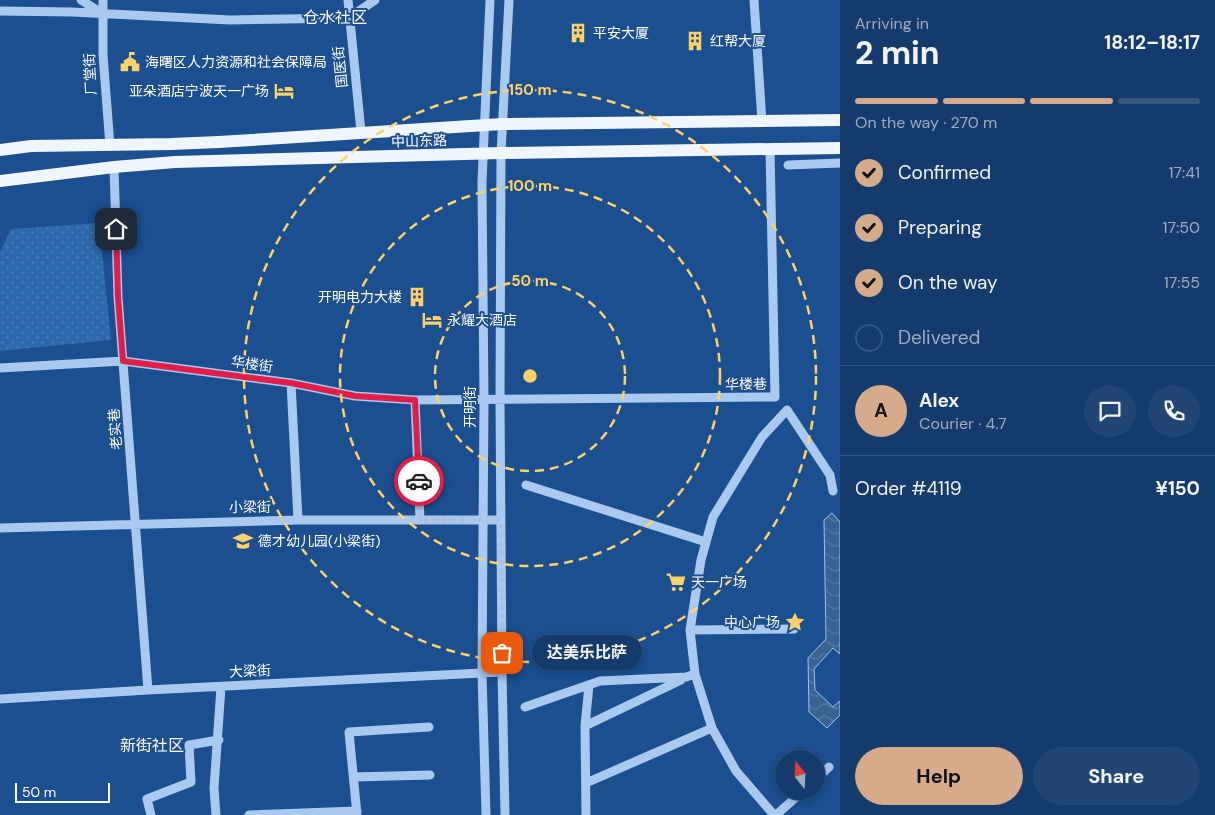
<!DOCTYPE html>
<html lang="en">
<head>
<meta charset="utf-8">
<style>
	:root { --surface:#143b6b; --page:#214673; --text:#f1f3f6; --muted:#9dadc1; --line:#33557e; --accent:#d6ab8b }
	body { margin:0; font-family:"DM Sans","Noto Sans SC",sans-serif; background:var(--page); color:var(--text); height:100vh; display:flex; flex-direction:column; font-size:19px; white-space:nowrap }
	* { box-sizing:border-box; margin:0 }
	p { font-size:16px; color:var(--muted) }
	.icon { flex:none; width:28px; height:28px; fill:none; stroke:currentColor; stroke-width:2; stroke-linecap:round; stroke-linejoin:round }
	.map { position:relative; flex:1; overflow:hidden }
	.panel { display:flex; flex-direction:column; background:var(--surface); width:375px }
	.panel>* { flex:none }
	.needle { width:32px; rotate:342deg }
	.tools { position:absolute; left:775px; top:750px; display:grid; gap:10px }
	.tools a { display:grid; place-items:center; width:50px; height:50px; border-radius:50%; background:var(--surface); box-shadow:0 2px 8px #0003,0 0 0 1px var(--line); font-size:25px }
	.scale { position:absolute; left:15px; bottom:12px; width:95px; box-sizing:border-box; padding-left:5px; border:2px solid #fff; border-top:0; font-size:14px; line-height:18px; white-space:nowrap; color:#fff; -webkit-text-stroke:4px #1b4f8f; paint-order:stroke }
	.pin { position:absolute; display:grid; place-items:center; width:42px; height:42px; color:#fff; margin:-21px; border-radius:10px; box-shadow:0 2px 8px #0006 }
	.courier { position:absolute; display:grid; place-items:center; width:50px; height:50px; margin:-25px; border:4px solid #e11d48; border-radius:50%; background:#fff; color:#222; box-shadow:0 1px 6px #0007 }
	.bubble { position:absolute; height:35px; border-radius:18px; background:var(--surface); box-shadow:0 2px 8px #0003,0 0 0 1px var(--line); font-size:16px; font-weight:700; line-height:35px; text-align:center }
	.overview em { font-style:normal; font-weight:700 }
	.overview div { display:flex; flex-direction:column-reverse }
	.overview { display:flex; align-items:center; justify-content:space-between; height:85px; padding:0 15px }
	h1 { font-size:32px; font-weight:700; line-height:38px }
	.bar { display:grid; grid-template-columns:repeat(4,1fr); gap:8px 5px; align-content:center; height:60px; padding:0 15px }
	.bar i { height:6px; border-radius:4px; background:var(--line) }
	.bar .on { background:var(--accent) }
	.bar p { grid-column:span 4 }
	.line { display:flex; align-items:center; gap:12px; padding:0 15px; border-top:1px solid var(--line) }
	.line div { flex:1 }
	.round { display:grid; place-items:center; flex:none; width:52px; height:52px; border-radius:26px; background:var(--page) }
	ol { padding:0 15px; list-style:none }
	li { display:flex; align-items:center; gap:15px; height:55px }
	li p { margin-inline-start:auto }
	li .icon { padding:5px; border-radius:50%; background:var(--accent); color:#111; stroke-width:4 }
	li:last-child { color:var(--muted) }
	li i { width:28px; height:28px; border:2px solid var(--line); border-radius:50% }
	.primary-button { display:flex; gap:10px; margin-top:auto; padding:10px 15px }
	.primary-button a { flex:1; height:58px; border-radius:30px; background:var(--accent); color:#111; font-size:20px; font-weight:700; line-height:58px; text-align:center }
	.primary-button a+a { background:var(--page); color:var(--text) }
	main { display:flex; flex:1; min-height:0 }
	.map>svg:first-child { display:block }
</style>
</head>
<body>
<main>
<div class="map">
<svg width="840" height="815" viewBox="0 0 840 815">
	<defs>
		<pattern id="park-dots" width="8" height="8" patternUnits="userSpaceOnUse" patternTransform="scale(1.25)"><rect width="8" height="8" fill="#2e69ad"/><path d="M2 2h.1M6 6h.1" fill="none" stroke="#4d80b9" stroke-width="1.8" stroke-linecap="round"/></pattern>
		<pattern id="water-waves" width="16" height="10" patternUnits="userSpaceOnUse" patternTransform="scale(1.25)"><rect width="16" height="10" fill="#3c6290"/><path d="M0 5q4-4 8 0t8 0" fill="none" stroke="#597aa1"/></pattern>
	</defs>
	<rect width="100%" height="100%" fill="#1b4f8f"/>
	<!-- park -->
	<path fill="url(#park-dots)" d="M99,223L111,340L0,351V252L11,229Z"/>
	<!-- water -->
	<path fill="url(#water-waves)" stroke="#9cc4f0" d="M832,513L840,522V654L833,648L814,669L815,690L833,707L840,701V715L827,728L809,712L808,658L826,639L824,520Z"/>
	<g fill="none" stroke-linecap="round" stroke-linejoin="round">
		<!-- minor -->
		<path stroke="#a9c9ee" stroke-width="9" d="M81,0L100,12
			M103,0V55L110,146
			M348,0L361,132
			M754,0L762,122
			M0,11L72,12L230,20L349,18L375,0
			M788,165L840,163
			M114,167L118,297L148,690
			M0,368L123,361L291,383L355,396L415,400L775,397L770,149
			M291,383L298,520
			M415,400L420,520
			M526,485L706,542
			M0,528L298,520H501
			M690,630L794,629
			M589,685L585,726L681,680
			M0,699L148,690L502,672
			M525,707L600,681L686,677L695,674
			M585,726L586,815
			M354,777L430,775
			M816,779L829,767
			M586,783L712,728
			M151,815L147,799L191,782L189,745L219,740
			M216,815L214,788L221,687
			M249,815L357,811
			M357,815L349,732L429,727
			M486,815L482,673L484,399L482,182L490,0
			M505,815L502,672L500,400L501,153L509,0
			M774,815L736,771L712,728L695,674L690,630L701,560L713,517L762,437L787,410L830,475L833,491
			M776,815L803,791"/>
		<!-- major -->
		<path stroke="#f0f6ff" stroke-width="12" d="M0,150L31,146L171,144L219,142L502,124L840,120
			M0,181L114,167L175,162L501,153L840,148"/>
	</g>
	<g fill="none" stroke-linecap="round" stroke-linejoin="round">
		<!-- done -->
		<path stroke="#afc1d8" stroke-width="5" stroke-dasharray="0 9" d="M419,481L420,520H501L502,653"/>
		<!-- route -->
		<path stroke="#e11d48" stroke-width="6" d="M116,229L118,297L123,361L291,383L355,396L415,400L419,481"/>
	</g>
	<!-- distance rings -->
	<g fill="none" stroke="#ffd166" stroke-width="2.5" stroke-dasharray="9 6">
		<circle cx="530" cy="376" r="95"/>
		<circle cx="530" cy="376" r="190"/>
		<circle cx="530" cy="376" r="286"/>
	</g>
	<!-- icons -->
	<defs>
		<symbol id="building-bare" viewBox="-9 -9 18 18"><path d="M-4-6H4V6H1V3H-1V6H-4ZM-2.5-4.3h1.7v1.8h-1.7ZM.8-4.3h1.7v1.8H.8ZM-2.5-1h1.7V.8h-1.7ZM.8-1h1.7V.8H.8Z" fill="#ffd166" stroke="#1b4f8f" stroke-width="2.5" paint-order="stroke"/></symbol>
		<symbol id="civic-bare" viewBox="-9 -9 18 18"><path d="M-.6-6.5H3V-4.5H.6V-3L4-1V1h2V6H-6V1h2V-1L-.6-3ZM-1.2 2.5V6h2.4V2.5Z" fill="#ffd166" stroke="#1b4f8f" stroke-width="2.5" paint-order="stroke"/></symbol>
		<symbol id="hotel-bare" viewBox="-9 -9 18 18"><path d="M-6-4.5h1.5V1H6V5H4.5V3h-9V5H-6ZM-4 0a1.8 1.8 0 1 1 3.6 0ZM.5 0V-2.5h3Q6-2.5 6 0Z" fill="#ffd166" stroke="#1b4f8f" stroke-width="2.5" paint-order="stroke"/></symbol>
		<symbol id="school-bare" viewBox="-9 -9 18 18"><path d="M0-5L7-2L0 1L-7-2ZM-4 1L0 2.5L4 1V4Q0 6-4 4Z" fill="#ffd166" stroke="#1b4f8f" stroke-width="2.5" paint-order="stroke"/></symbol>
		<symbol id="supermarket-bare" viewBox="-9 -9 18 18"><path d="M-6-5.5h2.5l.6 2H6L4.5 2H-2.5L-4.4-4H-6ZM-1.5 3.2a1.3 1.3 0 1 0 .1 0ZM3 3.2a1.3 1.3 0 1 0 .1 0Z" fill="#ffd166" stroke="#1b4f8f" stroke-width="2.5" paint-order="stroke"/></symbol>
		<symbol id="sight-bare" viewBox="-9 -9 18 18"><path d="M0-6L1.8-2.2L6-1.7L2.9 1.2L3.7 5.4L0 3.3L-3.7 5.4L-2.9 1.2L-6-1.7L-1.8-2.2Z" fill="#ffd166" stroke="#1b4f8f" stroke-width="2.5" paint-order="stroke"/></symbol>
	</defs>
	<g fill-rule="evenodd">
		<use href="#building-bare" x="564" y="19" width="28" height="28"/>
		<use href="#building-bare" x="681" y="27" width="28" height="28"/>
		<use href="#civic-bare" x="116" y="48" width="28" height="28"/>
		<use href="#hotel-bare" x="270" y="77" width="28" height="28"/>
		<use href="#building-bare" x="403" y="283" width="28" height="28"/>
		<use href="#hotel-bare" x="418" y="306" width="28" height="28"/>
		<use href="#school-bare" x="229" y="527" width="28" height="28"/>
		<use href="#supermarket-bare" x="662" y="568" width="28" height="28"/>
		<use href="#sight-bare" x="781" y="608" width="28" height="28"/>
	</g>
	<g text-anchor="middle" stroke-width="4" stroke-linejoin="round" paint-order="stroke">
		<!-- poi labels -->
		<g font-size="14" fill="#fff" stroke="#1b4f8f" text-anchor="start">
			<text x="593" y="38">平安大厦</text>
			<text x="710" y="46">红帮大厦</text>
			<text x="145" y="67">海曙区人力资源和社会保障局</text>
			<text x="269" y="96" text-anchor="end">亚朵酒店宁波天一广场</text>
			<text x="402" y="302" text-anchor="end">开明电力大楼</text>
			<text x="447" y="325">永耀大酒店</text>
			<text x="258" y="546">德才幼儿园(小梁街)</text>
			<text x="691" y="587">天一广场</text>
			<text x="780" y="627" text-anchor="end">中心广场</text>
		</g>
		<!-- street labels -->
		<g font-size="14" fill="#fff" stroke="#1b4f8f">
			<text transform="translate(340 67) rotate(-96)" y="5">国医街</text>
			<text transform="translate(90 74) rotate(-93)" y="5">厂堂街</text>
			<text transform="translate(419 141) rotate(-2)" y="5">中山东路</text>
			<text transform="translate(252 364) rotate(8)" y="5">华楼街</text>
			<text transform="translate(746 384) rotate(-1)" y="5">华楼巷</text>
			<text transform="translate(470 407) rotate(-90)" y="5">开明街</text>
			<text transform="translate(115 429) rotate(-94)" y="5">老实巷</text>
			<text transform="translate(250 507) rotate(-1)" y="5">小梁街</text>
			<text transform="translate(250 671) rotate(-3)" y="5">大梁街</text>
		</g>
		<!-- quarter labels -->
		<g font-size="16" fill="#fff" stroke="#1b4f8f">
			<text x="335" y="23">仓水社区</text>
			<text x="152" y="751">新街社区</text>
		</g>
	</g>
	<circle cx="530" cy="376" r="8" fill="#ffd166" stroke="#1b4f8f" stroke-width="2.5"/>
	<g font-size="15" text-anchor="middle" font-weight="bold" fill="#ffd166" stroke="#1b4f8f" stroke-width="4" stroke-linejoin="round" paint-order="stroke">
		<text x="530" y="95">150 m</text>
		<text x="530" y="191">100 m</text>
		<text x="530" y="286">50 m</text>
	</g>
</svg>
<div class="tools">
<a><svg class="needle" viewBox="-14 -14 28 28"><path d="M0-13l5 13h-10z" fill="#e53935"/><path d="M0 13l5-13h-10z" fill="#9dadc1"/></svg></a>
</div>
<div class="scale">50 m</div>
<div class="pin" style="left:502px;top:653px;background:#ea580c"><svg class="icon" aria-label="bag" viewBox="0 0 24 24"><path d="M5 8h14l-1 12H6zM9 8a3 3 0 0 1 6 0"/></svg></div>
<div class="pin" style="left:116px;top:229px;background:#1f2937"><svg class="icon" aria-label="home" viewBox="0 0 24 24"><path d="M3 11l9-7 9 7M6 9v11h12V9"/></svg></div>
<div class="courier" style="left:419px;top:481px"><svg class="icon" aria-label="car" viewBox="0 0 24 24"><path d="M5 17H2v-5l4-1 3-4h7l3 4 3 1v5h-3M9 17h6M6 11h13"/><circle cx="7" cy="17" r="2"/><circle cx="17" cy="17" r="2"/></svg></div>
<div class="bubble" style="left:532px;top:635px;width:110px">达美乐比萨</div>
</div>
<section class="panel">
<div class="overview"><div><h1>2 min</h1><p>Arriving in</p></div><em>18:12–18:17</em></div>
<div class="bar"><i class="on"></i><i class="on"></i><i class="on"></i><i></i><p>On the way · 270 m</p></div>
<ol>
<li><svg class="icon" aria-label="check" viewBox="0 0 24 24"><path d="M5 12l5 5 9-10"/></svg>Confirmed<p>17:41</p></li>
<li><svg class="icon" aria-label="check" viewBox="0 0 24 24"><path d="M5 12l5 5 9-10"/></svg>Preparing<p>17:50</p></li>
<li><svg class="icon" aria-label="check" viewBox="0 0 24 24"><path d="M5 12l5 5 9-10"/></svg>On the way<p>17:55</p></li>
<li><i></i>Delivered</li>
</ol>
<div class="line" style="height:90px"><b class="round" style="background:var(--accent);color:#111">A</b><div><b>Alex</b><p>Courier · 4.7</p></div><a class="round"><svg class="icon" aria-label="chat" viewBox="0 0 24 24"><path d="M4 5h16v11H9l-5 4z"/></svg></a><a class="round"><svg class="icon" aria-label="phone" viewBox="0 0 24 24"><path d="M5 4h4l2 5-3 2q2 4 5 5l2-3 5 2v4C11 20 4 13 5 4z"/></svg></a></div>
<div class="line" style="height:65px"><div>Order #4119</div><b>¥150</b></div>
<div class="primary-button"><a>Help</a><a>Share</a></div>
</section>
</main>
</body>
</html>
